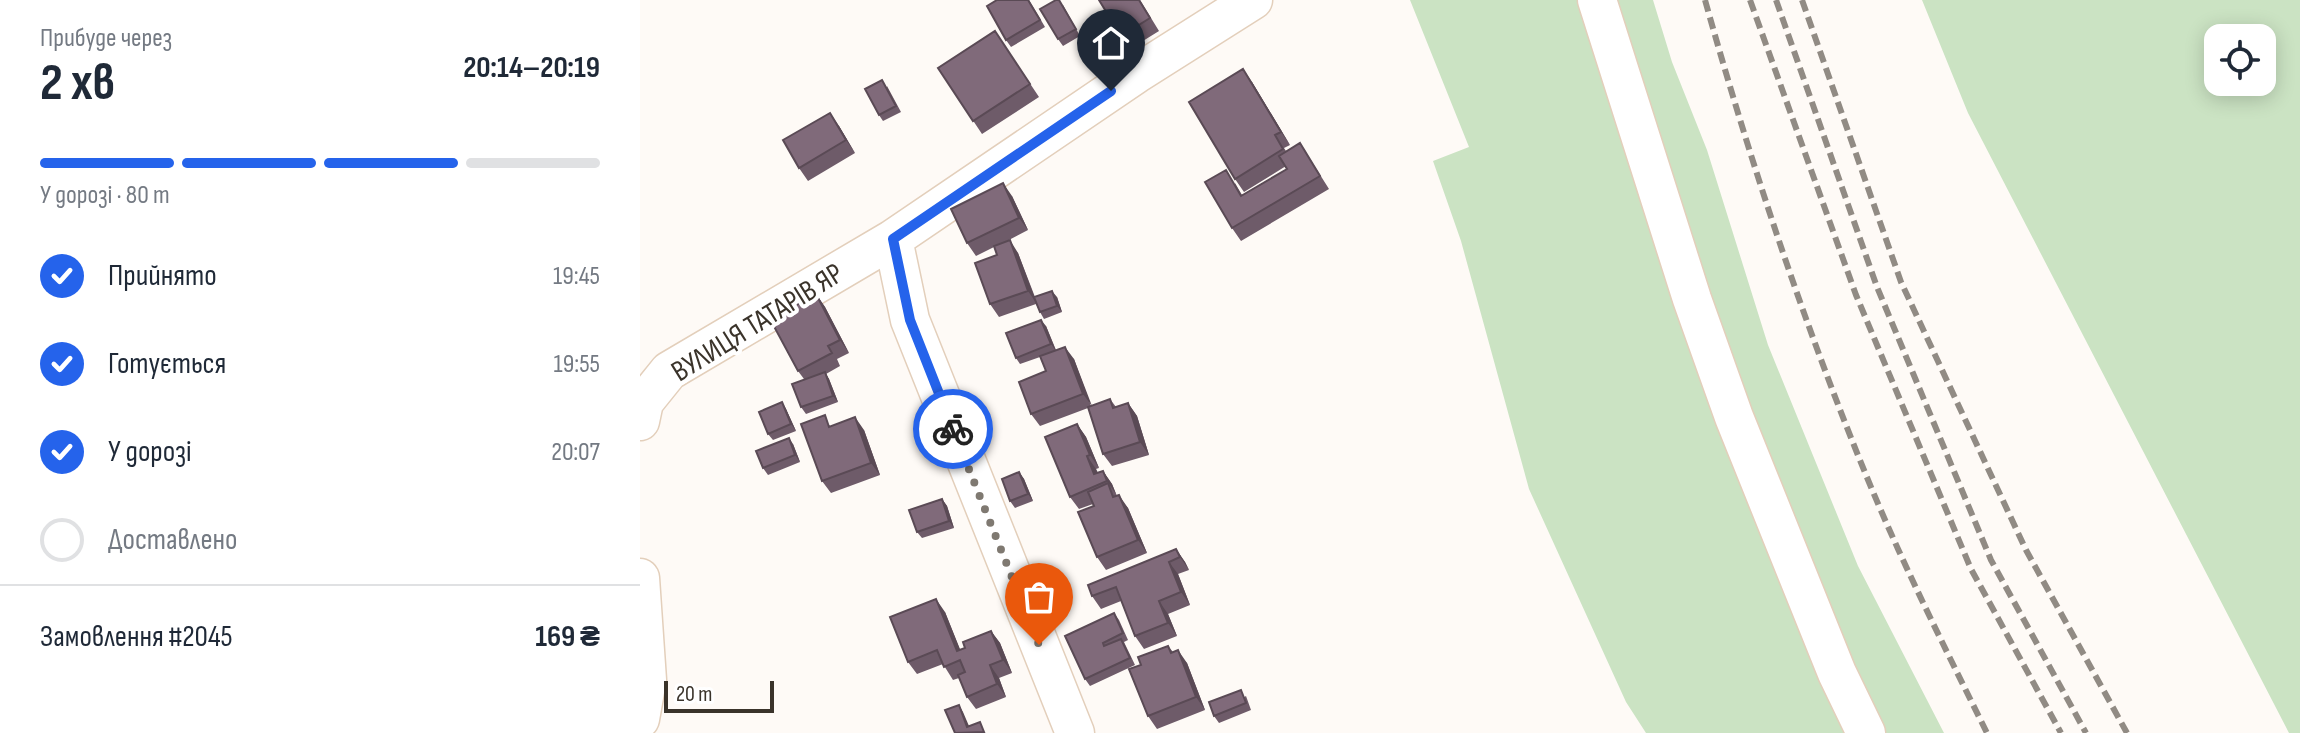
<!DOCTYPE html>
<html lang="uk">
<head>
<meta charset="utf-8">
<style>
	:root { --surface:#fff; --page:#f6f6f7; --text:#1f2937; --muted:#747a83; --line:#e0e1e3; --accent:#2563eb }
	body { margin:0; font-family:"Sofia Sans Condensed",sans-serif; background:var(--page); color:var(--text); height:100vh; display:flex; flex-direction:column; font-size:30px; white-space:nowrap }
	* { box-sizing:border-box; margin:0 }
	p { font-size:26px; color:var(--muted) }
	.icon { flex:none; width:44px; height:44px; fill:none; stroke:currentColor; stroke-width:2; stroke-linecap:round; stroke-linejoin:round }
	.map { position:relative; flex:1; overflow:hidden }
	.sheet { display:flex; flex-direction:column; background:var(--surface); width:640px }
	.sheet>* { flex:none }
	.tools { position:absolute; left:1564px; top:24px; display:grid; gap:16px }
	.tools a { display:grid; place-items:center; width:72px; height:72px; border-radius:16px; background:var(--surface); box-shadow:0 4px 20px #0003; font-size:40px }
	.scale { position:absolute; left:24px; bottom:20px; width:110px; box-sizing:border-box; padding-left:8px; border:4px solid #3a332a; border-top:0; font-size:22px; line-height:28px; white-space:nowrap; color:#3a332a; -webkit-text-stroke:6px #fff; paint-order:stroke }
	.pin { position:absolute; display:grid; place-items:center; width:68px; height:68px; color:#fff; margin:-82px -34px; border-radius:50% 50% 50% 0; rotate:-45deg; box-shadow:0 0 8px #0007 }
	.pin .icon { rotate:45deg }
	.courier { position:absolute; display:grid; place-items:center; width:80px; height:80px; margin:-40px; border:6px solid #2563eb; border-radius:50%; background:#fff; color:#222; box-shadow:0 2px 10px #0007 }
	.summary em { font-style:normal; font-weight:700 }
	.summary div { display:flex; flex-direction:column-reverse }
	.summary { display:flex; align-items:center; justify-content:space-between; height:136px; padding:0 40px }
	h1 { font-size:52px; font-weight:700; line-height:60px }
	.bar { display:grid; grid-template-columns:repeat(4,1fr); gap:12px 8px; align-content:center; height:96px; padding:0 40px }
	.bar i { height:10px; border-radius:6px; background:var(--line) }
	.bar .active { background:var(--accent) }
	.bar p { grid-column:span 4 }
	.line { display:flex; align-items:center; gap:20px; padding:0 40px; border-top:2px solid var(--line) }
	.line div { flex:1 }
	ol { padding:0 40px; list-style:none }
	li { display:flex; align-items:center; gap:24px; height:88px }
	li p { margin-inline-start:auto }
	li .icon { padding:8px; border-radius:50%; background:var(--accent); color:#fff; stroke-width:4 }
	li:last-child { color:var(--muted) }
	li i { width:44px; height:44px; border:4px solid var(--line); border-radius:50% }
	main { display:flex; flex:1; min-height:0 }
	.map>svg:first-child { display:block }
</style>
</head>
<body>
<main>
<section class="sheet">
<div class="summary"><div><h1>2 хв</h1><p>Прибуде через</p></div><em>20:14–20:19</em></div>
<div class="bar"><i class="active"></i><i class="active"></i><i class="active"></i><i></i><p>У дорозі · 80 m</p></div>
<ol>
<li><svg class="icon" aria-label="check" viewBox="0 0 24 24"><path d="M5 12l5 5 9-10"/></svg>Прийнято<p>19:45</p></li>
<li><svg class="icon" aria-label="check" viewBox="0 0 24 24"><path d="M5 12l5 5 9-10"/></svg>Готується<p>19:55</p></li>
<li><svg class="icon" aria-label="check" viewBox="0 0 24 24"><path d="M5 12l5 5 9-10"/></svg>У дорозі<p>20:07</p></li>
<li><i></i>Доставлено</li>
</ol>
<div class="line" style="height:104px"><div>Замовлення #2045</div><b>169 ₴</b></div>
</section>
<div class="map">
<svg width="1660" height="733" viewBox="0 0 1660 733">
	<rect width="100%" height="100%" fill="#fefaf6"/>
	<!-- green -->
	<path fill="#cbe3c3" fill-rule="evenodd" d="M770,0H1013L1032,62L1067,150L1128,345L1218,566L1304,733H1006L986,702L889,489L821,241L793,161L829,147Z
		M1282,0H1660V733H1649L1328,113ZM1622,38V82H1578V38Z"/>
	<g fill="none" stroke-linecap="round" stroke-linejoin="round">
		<defs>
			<path id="minor" d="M957,0L1052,299L1094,417L1197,673L1226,733
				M253,239L270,320L435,733
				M0,421L4,402L29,371L253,239L496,74L613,0
				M0,578L7,680L0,719"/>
		</defs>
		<!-- minor casing -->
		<use href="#minor" stroke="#e3cfbb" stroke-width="41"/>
		<!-- minor -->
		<use href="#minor" stroke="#fff" stroke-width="38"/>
		<!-- rail -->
		<path stroke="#918b84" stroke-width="6" stroke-dasharray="12 6" stroke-linecap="butt" d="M1065,0C1110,161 1163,321 1226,475C1262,563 1305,648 1347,733
			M1110,0L1216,295L1331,569L1421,733
			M1136,0L1237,287L1351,560L1446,733
			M1162,0L1261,282L1386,550L1487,733"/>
	</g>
	<!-- wall -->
	<path fill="#6e5b69" d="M389,0L405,27L371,47L366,40Z
		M459,0H500L519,31L490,49Z
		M423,5L440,36L423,46L418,39Z
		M355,31L399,97L342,134L298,68Z
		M612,82L650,145L644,148L646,151L660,143L689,189L601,241L592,228L595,183L602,195L647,169L646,166L604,192L595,179Z
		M247,86L261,112L243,121L239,115Z
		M199,126L215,153L168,181L159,168Z
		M372,196L388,230L365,242L378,253L395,297H417L422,312L404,319L400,312L396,304L359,317L350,304L357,255L354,247L336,256L327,243Z
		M176,294L185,307L209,353L197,359L200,366L186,374L189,379L198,402L166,414L161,407L164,379L158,371Z
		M406,326L416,350L434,359L451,406L470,399L476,407L488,403L497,416L509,455L472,466L463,454L448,408L400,426L391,414L406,371L400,357L380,364L376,358Z
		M142,402L146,409L156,431L133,440L128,434Z
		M437,424L446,437L459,468L456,469L458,473L463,471L472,484L477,496L488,508L507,553L466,570L457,557L453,504L439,509L430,497Z
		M192,425L224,430L240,475L191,493L182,481Z
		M153,444L160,462L128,475L123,468Z
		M379,472L384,479L393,501L375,508L370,501Z
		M302,499L307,506L314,528L282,538L277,532Z
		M536,549L545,562L549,570L538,574L550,605L528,614L537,636L504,649L495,636L481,601L461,609L452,596Z
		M305,612L320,650L325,648L351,631L360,643L372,673L359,678L366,697L336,709L327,697L319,678L313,680L303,664L277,674L268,662Z
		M474,613L479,620L488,640L484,642L495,665L450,686L445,679Z
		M528,646L533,652L547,663L565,710L517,729L508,716L501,665Z
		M606,696L611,710L579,723L574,716Z"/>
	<!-- shaded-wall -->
	<path fill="#5a4a55" d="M603,69L612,82L650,145L641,132Z
		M190,113L199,126L215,153L206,140Z
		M363,183L372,196L388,230L379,218Z
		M370,240L378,253L397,304L388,291Z
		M412,291L417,297L422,312L417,306Z
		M176,294L185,307L209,353L200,340Z
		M401,320L406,326L416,351L411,344Z
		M425,347L434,359L452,406L443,394Z
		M185,372L189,379L198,402L193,396Z
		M142,402L146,409L156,431L151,424Z
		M488,403L497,416L509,455L500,442Z
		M215,417L224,430L240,475L231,463Z
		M437,424L446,437L459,468L450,455Z
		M149,438L153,444L160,462L155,455Z
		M447,456L456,469L462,484L454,474Z
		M463,471L472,484L476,494L467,481Z
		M379,472L384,479L393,501L388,494Z
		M479,495L488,508L507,553L498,540Z
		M302,499L307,506L314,528L309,521Z
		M536,549L545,562L549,570L540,557Z
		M529,562L538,574L550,605L541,592Z
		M296,599L305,612L326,664L317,651Z
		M519,601L528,614L537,636L528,623Z
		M351,631L360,643L372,673L363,660Z
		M538,650L547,663L565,710L556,697Z
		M350,665L359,678L366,697L357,684Z
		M319,705L323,712L332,733L327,727Z"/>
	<!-- building -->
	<path fill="#806a7a" stroke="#5a4a55" stroke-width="2" d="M357,0H388L400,20L366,40L347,6Z
		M416,0H419L436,29L418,39L400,9Z
		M459,0H499L510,18L481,36Z
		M355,31L390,84L333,121L298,68Z
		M603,69L641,132L635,135L643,149L595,179L549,102Z
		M242,80L256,106L239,115L225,89Z
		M190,113L206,140L159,168L143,140Z
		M660,143L680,176L592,228L565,182L586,170L601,196L647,169L639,156Z
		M363,183L379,218L327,243L311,209Z
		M370,240L388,291L350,304L335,263L357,255L354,246Z
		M412,291L417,306L400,312L394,297Z
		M176,294L200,340L188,346L192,353L158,371L130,319Z
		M401,320L411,344L376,358L366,333Z
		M425,347L443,394L391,414L379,382L406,371L400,356Z
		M185,372L193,396L161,407L152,384Z
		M470,399L473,408L488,403L500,442L463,454L448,407Z
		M142,402L151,424L128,434L119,412Z
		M185,415L189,427L215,417L231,463L182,481L161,424Z
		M437,424L450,455L447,456L454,474L463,471L467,481L430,497L405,437Z
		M149,438L155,455L123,468L116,451Z
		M379,472L388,494L370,501L362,479Z
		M468,483L473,497L479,495L498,540L457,557L438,512L454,506L448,492Z
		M302,499L309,521L277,532L269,510Z
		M536,549L540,557L529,562L541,592L519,601L528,623L495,636L476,587L452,596L448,585Z
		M296,599L317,651L325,648L323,642L351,631L363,660L350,665L357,684L327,697L318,675L325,672L320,660L304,667L297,650L268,662L250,617Z
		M474,613L483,633L463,643L464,646L481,639L490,658L445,679L425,636Z
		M528,646L531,653L538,650L556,697L508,716L489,669L501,665L498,657Z
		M601,690L606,703L574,716L569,702Z
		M319,705L327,727L340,722L344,732L315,733L305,710Z"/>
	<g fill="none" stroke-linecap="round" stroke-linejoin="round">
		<!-- done -->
		<path stroke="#7f7971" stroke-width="8" stroke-dasharray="0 14.4" d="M313,429L399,645"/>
		<!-- route -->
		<path stroke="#2563eb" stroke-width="10" d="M313,429L270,320L253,239L471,91"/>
	</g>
	<g text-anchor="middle" stroke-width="8" stroke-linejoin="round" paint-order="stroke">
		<!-- street labels -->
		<g font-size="30" fill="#3a332a" stroke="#fff">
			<text transform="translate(117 322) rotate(-32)" y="10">ВУЛИЦЯ ТАТАРІВ ЯР</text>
		</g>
	</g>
</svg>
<div class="tools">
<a><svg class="icon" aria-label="locate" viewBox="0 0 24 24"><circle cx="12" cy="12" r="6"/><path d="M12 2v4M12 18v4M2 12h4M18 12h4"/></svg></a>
</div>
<div class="scale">20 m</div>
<div class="pin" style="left:399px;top:645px;background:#ea580c"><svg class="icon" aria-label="bag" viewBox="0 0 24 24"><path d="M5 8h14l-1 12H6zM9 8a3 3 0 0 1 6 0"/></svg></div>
<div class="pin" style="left:471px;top:91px;background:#1f2937"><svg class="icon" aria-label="home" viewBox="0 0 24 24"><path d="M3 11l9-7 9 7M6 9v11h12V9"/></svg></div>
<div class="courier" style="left:313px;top:429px"><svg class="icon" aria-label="bike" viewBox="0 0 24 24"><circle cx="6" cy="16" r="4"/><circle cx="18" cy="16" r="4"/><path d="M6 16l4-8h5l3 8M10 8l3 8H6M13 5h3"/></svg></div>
</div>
</main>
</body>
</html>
